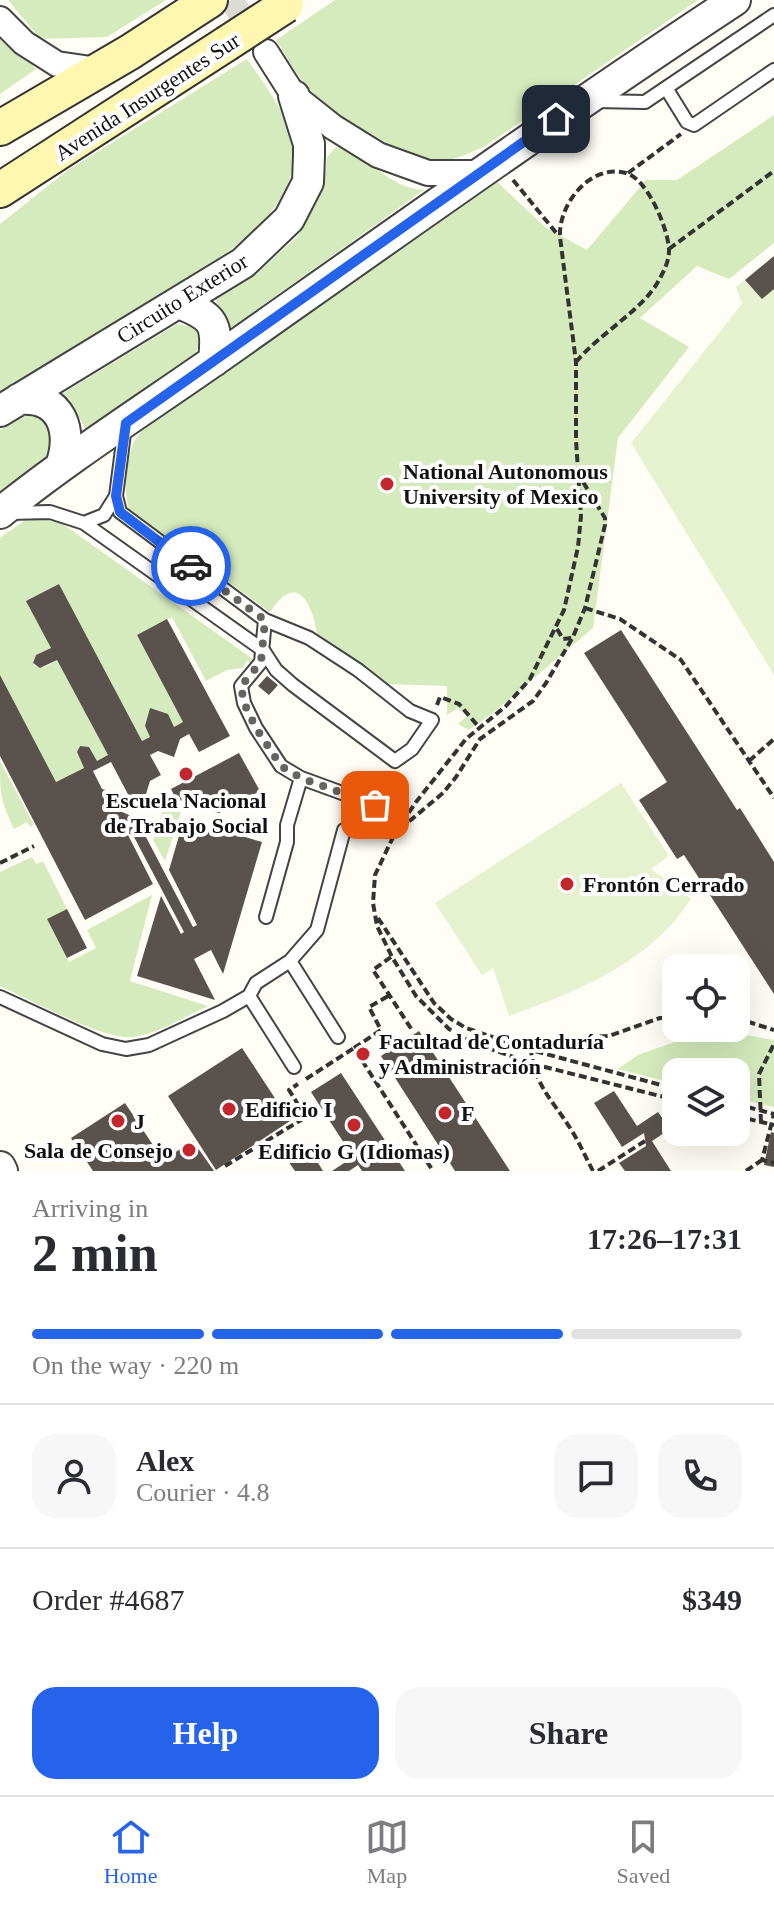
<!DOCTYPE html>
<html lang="en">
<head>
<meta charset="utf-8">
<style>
	:root { --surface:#fff; --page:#f7f7f7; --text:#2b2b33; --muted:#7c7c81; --line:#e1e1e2; --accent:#2563eb }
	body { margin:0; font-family:Georgia,serif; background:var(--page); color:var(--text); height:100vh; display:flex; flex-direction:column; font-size:30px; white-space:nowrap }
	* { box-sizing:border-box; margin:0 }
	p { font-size:26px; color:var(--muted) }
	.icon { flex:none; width:44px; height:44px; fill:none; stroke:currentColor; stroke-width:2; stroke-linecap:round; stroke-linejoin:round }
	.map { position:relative; height:1171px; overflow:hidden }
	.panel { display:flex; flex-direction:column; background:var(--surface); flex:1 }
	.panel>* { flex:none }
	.fabs { position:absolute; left:662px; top:954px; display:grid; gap:16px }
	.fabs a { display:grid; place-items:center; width:88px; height:88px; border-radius:16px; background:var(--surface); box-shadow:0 8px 32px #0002; font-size:40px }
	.pin { position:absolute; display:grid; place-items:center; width:68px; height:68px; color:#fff; margin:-34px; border-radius:16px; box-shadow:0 4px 12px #0006 }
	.courier { position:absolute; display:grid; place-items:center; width:80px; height:80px; margin:-40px; border:6px solid #2563eb; border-radius:50%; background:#fff; color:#222; box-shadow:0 2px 10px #0007 }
	.overview em { font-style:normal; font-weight:700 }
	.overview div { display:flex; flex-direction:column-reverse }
	.overview { display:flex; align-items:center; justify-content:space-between; height:136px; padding:0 32px }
	h1 { font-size:52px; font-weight:700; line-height:60px }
	.bar { display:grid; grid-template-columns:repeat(4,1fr); gap:12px 8px; align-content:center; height:96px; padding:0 32px }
	.bar i { height:10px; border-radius:6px; background:var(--line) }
	.bar .selected { background:var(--accent) }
	.bar p { grid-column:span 4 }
	.line { display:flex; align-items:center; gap:20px; padding:0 32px; border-top:2px solid var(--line) }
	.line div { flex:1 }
	.round { display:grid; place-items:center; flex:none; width:84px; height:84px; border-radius:24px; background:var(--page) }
	.cta { display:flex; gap:16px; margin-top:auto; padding:16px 32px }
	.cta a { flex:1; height:92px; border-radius:24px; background:var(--accent); color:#fff; font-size:32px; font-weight:700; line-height:92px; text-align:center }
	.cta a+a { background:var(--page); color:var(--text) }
	.menu { display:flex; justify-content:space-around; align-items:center; height:112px; border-top:2px solid var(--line); background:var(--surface); font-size:22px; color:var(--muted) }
	.menu a { display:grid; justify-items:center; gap:4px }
	.menu .selected { color:var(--accent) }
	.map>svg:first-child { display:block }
</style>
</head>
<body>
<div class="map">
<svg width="774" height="1171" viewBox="0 0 774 1171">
	<rect width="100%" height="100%" fill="#fffdf5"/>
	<!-- green -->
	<path fill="#d5ebbd" d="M8,0H166L107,37L40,39Z
		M335,0H698L487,145C474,151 461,158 447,160C404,165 334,117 307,86C295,73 286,55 276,40Z
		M0,34L36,69L0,94Z
		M247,59C262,81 279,103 289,129C309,179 264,227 226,253L0,394V224L68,170Z
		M774,115V243L729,279L697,266L640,318L689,347L618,438L593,628L494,712L469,730L458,724L467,716L458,708L447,715V686L387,684L317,633C311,601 297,572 270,612L130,512C122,491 125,450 140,433C153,420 169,408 183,396L491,176L545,227L587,250L646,180H677Z
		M336,147C367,150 384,188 424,190L231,328L215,299L255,275L298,236L324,184L327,157Z
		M177,324L194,327C200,337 200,344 195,354L86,430L70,400L60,395Z
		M32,414L46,419L56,445L45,463L0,493V430L25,415Z
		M41,519L60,522L257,662L254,666L247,661L242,668L227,670L206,681L172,617L138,635L183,722L174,727L167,714L150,709L145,726L150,737L142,741L59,584L27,601L51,648L36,655L33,661L34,665L43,668L57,660L108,755L97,761L89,747L80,746L77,752L84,768L56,782L0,675V538L24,521Z
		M0,761L34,825L30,827L27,822L14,829C0,800 0,792 0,761Z
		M164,806L181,812L165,861L153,840Z
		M32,857L36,864L43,861L67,909L47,919L69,962L96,948L87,930L152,895L130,981L208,1006C185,1016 159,1034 133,1037C105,1041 29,999 0,986V872Z
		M711,1029L774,1040V1107L736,1098V1072H676V1084L618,1069L638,1055Z"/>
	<!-- pitch -->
	<path fill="#e6f2cf" d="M774,256V675L631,443L742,304L736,287Z
		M621,783L669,856L651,869L691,899C650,963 578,991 509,1016L493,968L482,975L435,903Z"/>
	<!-- building -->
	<path fill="#5a524d" d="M774,256V289L762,299L745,280Z
		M59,584L142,741L150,737L145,726L150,708L168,714L174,727L183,722L137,635L167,619L230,736L199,752L189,734L180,739L174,757L158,751L150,755L161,775L150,781L146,794L132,802L111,762L93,771L102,789L127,796L122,812L136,818L193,927L197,925L169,870L184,819L262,842L223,974L211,950L194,959L215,1000L137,976L161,896L181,934L184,932L133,835L127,833L153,884L85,920L0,756V675L56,782L84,768L77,752L80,746L89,747L97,761L108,755L57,660L40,668L33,663L36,655L51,648L26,601Z
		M621,630L737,810L740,808L774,862V994L684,855L677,859L639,800L667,782L584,653Z
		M267,676L278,685L269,695L258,686Z
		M239,753L260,791L219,813L176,799L171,789Z
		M67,909L87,948L67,958L47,919Z
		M419,1031L510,1171H455L381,1056Z
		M242,1048L290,1121L216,1170L168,1096Z
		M341,1073L405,1171H362L358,1165L349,1171H332L353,1157L311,1092Z
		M614,1091L637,1126L658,1112L670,1129L652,1141L671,1171H625L619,1163L646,1146L644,1133L622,1147L594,1103Z
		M125,1103L163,1160L193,1141L214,1171H93L71,1138Z
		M771,1132L774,1133V1167L764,1165Z
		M309,1148L323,1171H295L288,1161Z"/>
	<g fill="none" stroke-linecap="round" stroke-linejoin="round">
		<!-- minor-tunnel -->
		<path stroke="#dbdad3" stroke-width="24" stroke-dasharray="24 12" stroke-linecap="butt" d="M231,0L258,41"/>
		<defs>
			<path id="service" d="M666,88L687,122L694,125L774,70
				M596,101L645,102L774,15
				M9,513L50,512L84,523L263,650L276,670L293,685L395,761L412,749L432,720L410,711L358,670L309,638L265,620L120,512L116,496L125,426
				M84,523L104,515L116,496
				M265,620L261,662L241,686L244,703L256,728L281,766L301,778L375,805
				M266,917L287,842V825L301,778
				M290,961L338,1037
				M249,996L294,1067
				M0,997L102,1044L126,1049L149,1045L223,1011L249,996L256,983L290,961L317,930L344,830"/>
			<path id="minor" d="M0,19L24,43L57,64L98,70
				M266,52L294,96L333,127L378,155L428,173H480"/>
			<path id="tertiary" d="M179,303C214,317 218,323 214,361
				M19,399C62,395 73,431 61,466
				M0,411L243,263L289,219L308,182L309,156V144L294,96
				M0,513C77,451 161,399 242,341C405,226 568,110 735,0
				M0,1167L2,1171"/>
			<path id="secondary" d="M0,128L130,52L210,0
				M0,190L226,44"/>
		</defs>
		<!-- service casing -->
		<use href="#service" stroke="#444" stroke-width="16"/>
		<!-- minor casing -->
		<use href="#minor" stroke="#444" stroke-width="28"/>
		<!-- tertiary casing -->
		<use href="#tertiary" stroke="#444" stroke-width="34"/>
		<!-- secondary casing -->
		<use href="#secondary" stroke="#333" stroke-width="38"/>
		<!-- path -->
		<path stroke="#333" stroke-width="4" stroke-dasharray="8 4" stroke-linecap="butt" d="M628,173L681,134
			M513,180L558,235
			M669,249L774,171
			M576,362C599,334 644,309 659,280C664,271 669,261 669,251C669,230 647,178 626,173C590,163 558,205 560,237L576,362V440L581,516L578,547L564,610L530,679L506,706L466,739L416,802L395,833L375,875L373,903L377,926L392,957L416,996L449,1029L471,1042L533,1064L676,1100
			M585,608L620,619L681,660L774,798
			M557,629L563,639L572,638
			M437,705L440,697L459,704L478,726
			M749,761L774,739
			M400,829L443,793L456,777L480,739L533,701L546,683L573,637L585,608L605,525V518L580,477
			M0,863L34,846
			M378,918L434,1003L451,1019L466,1028L531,1050L676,1089
			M391,957L373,970L412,1030
			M736,1018L774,1030
			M354,1048L381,1030L369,1007L390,995
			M306,1079L354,1048L433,1171
			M736,1104L774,1114L762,1160L774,1163
			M736,1116L774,1125
			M761,1122L759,1074L774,1044
			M225,1166L306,1117L289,1090L298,1084
			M593,1171C586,1158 580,1144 572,1131C551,1097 533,1086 530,1041L609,1036L660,1018H676
			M598,1171L645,1141
			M746,1171L762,1160"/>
		<!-- service -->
		<use href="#service" stroke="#fff" stroke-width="12"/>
		<!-- minor -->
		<use href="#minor" stroke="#fff" stroke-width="24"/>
		<!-- tertiary -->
		<use href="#tertiary" stroke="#fff" stroke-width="30"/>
		<!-- secondary -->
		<use href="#secondary" stroke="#fff6b0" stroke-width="34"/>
		<defs>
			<path id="secondary-bridge" d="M226,44L286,5"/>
		</defs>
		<!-- secondary-bridge casing -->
		<use href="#secondary-bridge" stroke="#333" stroke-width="38" stroke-linecap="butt"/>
		<!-- secondary-bridge -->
		<use href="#secondary-bridge" stroke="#fff6b0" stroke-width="34"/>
	</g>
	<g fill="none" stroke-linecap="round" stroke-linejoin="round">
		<!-- done -->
		<path stroke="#646461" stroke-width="8" stroke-dasharray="0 14.4" d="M191,566L265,620L261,662L241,686L244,703L256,728L281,766L301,778L375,805"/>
		<!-- route -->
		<path stroke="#2563eb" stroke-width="10" d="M191,566L120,512L116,496L126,423L556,119"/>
	</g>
	<!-- markers -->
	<g fill="#c4262e" stroke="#fff" stroke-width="3">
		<circle cx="387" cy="484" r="8"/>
		<circle cx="186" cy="774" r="8"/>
		<circle cx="567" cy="884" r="8"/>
		<circle cx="363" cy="1054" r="8"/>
		<circle cx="229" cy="1109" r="8"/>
		<circle cx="445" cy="1113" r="8"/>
		<circle cx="118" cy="1121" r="8"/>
		<circle cx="354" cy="1125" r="8"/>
		<circle cx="189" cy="1150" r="8"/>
	</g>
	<g text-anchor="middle" stroke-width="8" stroke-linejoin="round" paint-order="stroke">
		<!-- street labels -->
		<g font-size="22" fill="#111" stroke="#fff">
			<text transform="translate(147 96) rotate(-33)" y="8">Avenida Insurgentes Sur</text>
			<text transform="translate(182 298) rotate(-32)" y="8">Circuito Exterior</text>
		</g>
		<!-- poi labels -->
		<g font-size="22" font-weight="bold" fill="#111" stroke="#fff" text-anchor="start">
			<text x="403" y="479">National Autonomous<tspan x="403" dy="25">University of Mexico</tspan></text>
			<text x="186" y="808" text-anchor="middle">Escuela Nacional<tspan x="186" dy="25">de Trabajo Social</tspan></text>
			<text x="583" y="892">Frontón Cerrado</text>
			<text x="379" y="1049">Facultad de Contaduría<tspan x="379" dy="25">y Administración</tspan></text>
			<text x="245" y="1117">Edificio I</text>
			<text x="461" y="1121">F</text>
			<text x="134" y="1129">J</text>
			<text x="173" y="1158" text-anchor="end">Sala de Consejo</text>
			<text x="354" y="1159" text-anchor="middle">Edificio G (Idiomas)</text>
		</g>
	</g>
</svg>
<div class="fabs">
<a><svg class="icon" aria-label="locate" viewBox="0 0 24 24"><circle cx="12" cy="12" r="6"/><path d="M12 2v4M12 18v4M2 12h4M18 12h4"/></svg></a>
<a><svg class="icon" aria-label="layers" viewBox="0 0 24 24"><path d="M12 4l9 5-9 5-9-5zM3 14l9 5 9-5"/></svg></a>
</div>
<div class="pin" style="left:375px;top:805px;background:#ea580c"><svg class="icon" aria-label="bag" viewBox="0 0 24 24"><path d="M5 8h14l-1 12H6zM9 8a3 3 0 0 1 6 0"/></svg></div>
<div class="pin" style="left:556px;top:119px;background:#1f2937"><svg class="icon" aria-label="home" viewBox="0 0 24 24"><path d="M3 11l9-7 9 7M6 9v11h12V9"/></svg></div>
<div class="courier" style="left:191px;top:566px"><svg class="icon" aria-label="car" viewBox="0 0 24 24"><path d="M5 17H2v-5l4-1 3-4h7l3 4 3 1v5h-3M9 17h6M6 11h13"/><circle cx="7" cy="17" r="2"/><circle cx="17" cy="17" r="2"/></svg></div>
</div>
<section class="panel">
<div class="overview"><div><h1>2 min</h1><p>Arriving in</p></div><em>17:26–17:31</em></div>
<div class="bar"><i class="selected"></i><i class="selected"></i><i class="selected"></i><i></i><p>On the way · 220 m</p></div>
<div class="line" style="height:144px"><a class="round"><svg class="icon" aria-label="person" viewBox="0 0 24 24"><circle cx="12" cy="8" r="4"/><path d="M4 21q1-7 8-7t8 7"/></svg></a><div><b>Alex</b><p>Courier · 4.8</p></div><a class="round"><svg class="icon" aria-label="chat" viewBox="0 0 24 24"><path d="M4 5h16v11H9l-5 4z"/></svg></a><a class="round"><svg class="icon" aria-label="phone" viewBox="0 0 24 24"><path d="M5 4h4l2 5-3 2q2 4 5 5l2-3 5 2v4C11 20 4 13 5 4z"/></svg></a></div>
<div class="line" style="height:104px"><div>Order #4687</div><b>$349</b></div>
<div class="cta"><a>Help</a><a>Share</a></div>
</section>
<nav class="menu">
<a class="selected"><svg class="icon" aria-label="home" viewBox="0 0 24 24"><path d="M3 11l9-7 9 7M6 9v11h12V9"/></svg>Home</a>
<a><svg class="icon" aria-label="map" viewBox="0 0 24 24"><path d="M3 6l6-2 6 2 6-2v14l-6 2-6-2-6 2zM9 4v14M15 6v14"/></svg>Map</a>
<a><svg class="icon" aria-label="saved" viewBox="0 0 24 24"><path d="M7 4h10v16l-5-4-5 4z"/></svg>Saved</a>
</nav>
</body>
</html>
